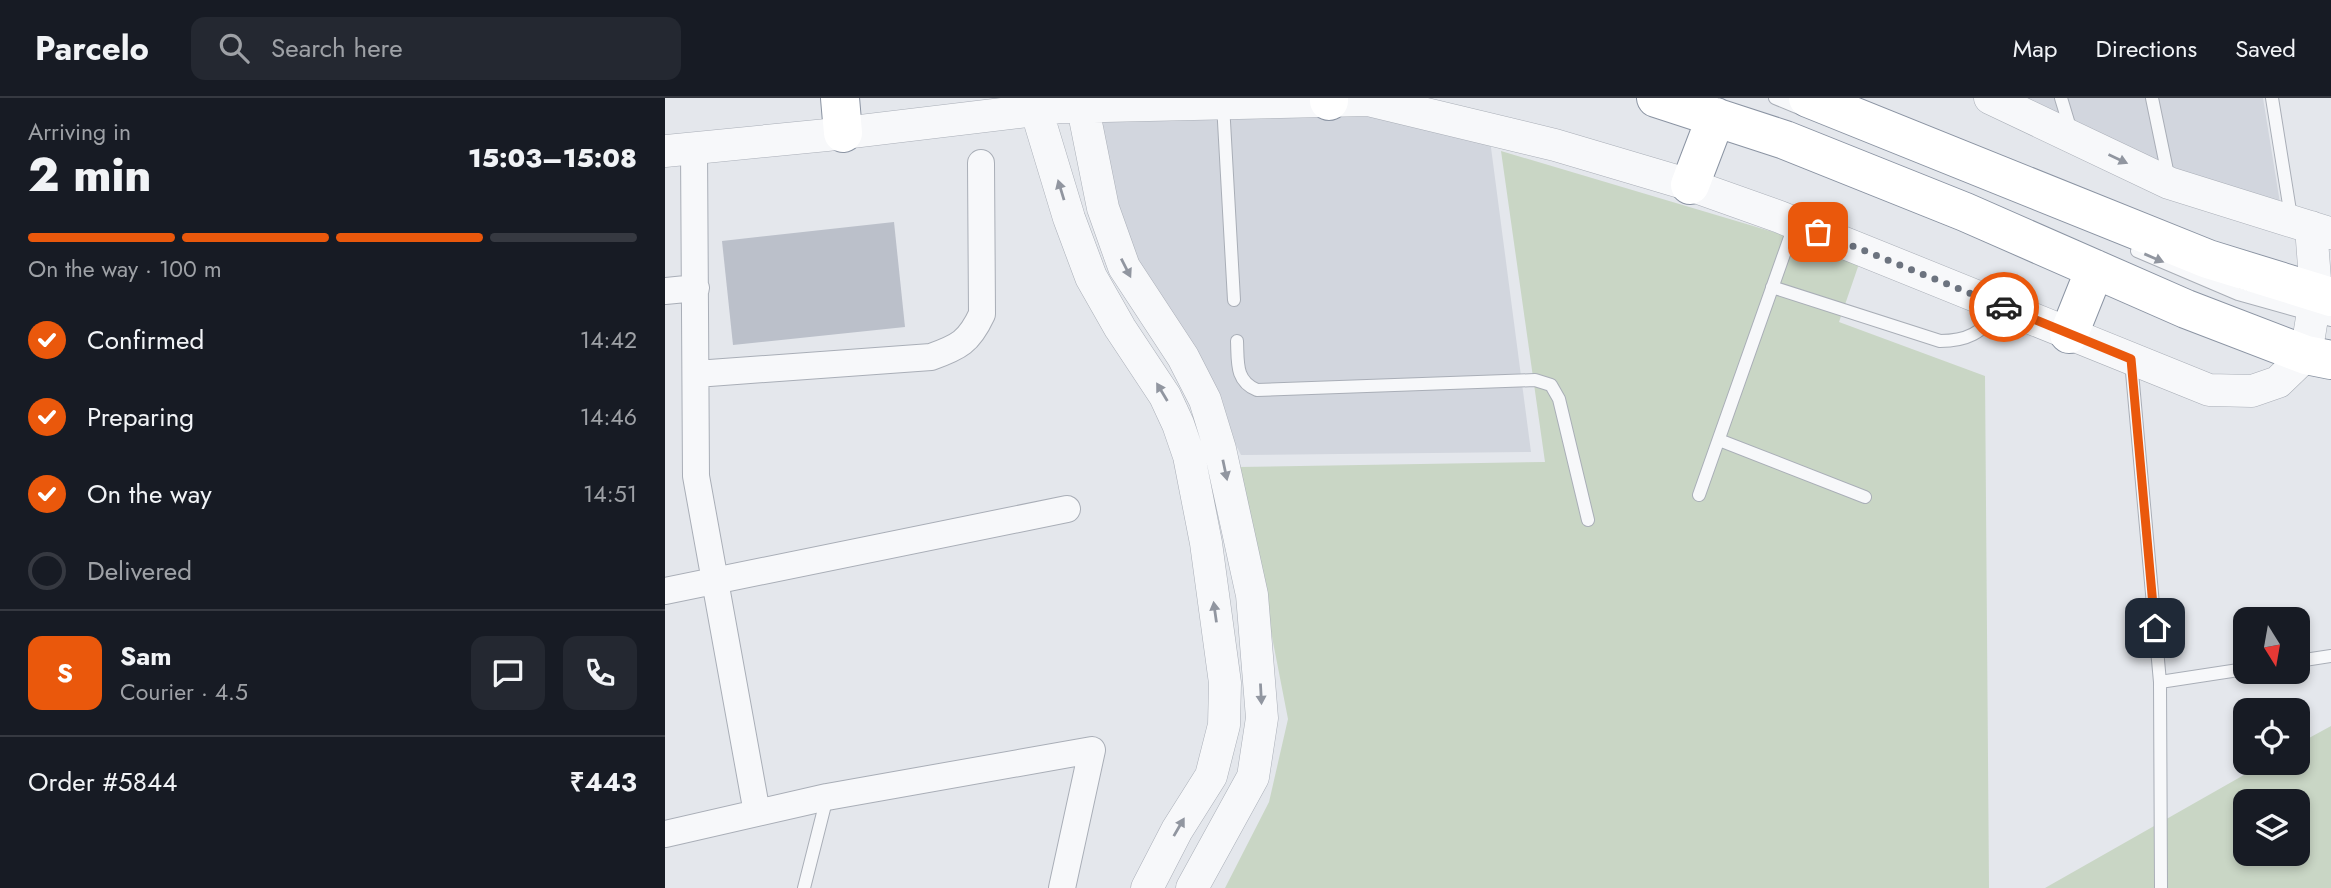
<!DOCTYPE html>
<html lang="en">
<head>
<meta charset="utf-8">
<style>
	:root { --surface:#171b24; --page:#242831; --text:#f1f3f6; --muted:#9ea1a6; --line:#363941; --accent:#ea580c }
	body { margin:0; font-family:Jost,sans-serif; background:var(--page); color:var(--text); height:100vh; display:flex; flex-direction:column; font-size:26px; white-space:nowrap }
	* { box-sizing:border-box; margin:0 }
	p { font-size:23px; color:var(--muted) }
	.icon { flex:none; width:38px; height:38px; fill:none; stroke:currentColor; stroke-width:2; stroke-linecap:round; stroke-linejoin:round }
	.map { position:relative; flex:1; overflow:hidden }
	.panel { display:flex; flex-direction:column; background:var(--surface); width:665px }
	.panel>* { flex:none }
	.needle { width:46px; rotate:169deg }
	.controls { position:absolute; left:1568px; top:509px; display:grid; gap:14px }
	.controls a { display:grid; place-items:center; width:77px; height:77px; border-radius:14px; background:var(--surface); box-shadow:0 4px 10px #0003; font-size:35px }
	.pin { position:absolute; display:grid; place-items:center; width:60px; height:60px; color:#fff; margin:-30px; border-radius:14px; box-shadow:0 4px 10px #0006 }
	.courier { position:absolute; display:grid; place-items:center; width:70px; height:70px; margin:-35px; border:5px solid #ea580c; border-radius:50%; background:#fff; color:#222; box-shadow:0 2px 9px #0007 }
	.summary em { font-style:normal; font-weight:800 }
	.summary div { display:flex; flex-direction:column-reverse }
	.summary { display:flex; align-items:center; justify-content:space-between; height:119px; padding:0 28px }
	h1 { font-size:46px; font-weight:800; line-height:52px }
	.bar { display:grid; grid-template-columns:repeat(4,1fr); gap:10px 7px; align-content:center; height:84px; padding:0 28px }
	.bar i { height:9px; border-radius:5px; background:var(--line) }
	.bar .active { background:var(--accent) }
	.bar p { grid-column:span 4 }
	.line { display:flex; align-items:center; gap:18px; padding:0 28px; border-top:2px solid var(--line) }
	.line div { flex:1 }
	.round { display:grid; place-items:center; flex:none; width:74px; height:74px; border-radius:14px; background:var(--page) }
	ol { padding:0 28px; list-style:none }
	li { display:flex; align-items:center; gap:21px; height:77px }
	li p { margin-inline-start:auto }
	li .icon { padding:7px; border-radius:50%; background:var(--accent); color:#fff; stroke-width:4 }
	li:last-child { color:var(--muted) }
	li i { width:38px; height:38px; border:4px solid var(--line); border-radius:50% }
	header { display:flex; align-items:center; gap:42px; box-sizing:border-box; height:98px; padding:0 35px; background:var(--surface); border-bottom:2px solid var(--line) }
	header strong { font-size:33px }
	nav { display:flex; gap:38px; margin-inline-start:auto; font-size:24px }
	.search { width:490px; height:63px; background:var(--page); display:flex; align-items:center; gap:18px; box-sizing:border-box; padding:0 24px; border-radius:14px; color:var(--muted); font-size:26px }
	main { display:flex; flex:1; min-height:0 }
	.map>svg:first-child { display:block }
</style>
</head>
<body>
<header>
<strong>Parcelo</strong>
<div class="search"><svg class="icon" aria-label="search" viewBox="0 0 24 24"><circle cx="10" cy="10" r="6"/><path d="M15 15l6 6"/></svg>Search here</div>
<nav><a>Map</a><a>Directions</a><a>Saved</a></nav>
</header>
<main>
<section class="panel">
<div class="summary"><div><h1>2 min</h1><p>Arriving in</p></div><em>15:03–15:08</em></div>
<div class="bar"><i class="active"></i><i class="active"></i><i class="active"></i><i></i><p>On the way · 100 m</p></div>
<ol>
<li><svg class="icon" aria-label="check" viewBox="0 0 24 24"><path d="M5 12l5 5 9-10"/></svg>Confirmed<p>14:42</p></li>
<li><svg class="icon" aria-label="check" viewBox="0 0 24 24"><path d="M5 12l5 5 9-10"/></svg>Preparing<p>14:46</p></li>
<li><svg class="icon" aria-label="check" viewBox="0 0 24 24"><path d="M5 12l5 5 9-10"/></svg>On the way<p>14:51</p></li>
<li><i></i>Delivered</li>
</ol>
<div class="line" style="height:126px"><b class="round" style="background:var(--accent);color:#fff">S</b><div><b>Sam</b><p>Courier · 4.5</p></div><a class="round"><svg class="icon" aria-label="chat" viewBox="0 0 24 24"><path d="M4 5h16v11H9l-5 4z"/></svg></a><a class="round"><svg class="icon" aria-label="phone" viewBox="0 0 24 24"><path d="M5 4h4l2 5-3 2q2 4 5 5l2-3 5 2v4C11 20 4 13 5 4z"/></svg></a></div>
<div class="line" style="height:91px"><div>Order #5844</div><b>₹443</b></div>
</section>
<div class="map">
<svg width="1666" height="790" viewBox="0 0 1666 790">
	<rect width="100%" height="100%" fill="#e4e7ec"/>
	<!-- built -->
	<path fill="#d2d6de" d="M1344,0H1598L1615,105L1512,77Z
		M702,10L825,42L866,354L576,357L534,274L465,164L429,20Z"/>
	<!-- green -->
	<path fill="#c9d6c5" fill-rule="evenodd" d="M836,53L1196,160L1174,224L1320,278L1324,790H560L604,704L623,621L574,369L880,364Z
		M1666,628V790H1380L1600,665H1633V646ZM1580,704H1633V756H1580Z"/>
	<!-- building -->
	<path fill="#bbc0ca" d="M229,124L240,229L68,247L57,143Z"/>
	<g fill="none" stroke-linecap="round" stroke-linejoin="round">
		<defs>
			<path id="service" d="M1110,0L1139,12
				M1396,0L1406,33
				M1487,0L1504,82
				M1607,0L1626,119
				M558,6L569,202
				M1472,153L1573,196L1666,222
				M1107,189L1275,243C1308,243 1317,231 1341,210
				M572,243C573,264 570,283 592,292L870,282L886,287L894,301L923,422
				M1466,263L1495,584L1496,790
				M1054,342L1200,399
				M1034,397L1130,125
				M1633,563L1666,558
				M1495,584L1580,571
				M139,790L162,699"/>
			<path id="minor" d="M29,50L31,378L92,715
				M0,193L31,190
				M31,276L266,259C294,249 304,244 317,216L316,65
				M0,493L402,411
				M0,736L162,699L427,652L397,790"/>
			<path id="tertiary" d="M1325,0L1504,85L1664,135
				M418,10L438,110L459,169L518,259L540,302L555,351L587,497L597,620L588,679L527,790
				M371,11L404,120L426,179L455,230L500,298L513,326L524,358L541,445L560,585L559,627L546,678L512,732L482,790
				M0,53L162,37L395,9L703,2L890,47L1025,87L1115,119L1544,292L1587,293L1613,284L1641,257L1651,195L1646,129"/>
			<path id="trunk" d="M175,0L178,35
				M991,0L1120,42L1300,114L1521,211L1641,257L1666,262
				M1143,0L1543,161L1666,199
				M664,3V0
				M1025,87L1051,19
				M1404,236L1430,171"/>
		</defs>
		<!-- service casing -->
		<use href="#service" stroke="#a9aeb7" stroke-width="14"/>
		<!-- minor casing -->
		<use href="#minor" stroke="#a9aeb7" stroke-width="28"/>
		<!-- tertiary casing -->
		<use href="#tertiary" stroke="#a9aeb7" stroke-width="33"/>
		<!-- trunk casing -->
		<use href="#trunk" stroke="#8b94a3" stroke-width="40"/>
		<!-- service -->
		<use href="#service" stroke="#f7f8fa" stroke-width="12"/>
		<!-- minor -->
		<use href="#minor" stroke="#f7f8fa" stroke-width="26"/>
		<!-- tertiary -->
		<use href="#tertiary" stroke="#f7f8fa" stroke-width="32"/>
		<!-- trunk -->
		<use href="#trunk" stroke="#fff" stroke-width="38"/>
	</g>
	<!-- one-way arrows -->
	<defs><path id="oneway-solid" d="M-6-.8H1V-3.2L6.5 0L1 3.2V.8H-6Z" transform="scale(1.75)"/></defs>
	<g fill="#9196a0">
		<use href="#oneway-solid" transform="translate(1453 61) rotate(25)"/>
		<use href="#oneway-solid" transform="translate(396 92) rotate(-107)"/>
		<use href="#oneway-solid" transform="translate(1489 160) rotate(23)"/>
		<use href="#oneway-solid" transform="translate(461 170) rotate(63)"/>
		<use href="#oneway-solid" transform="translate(497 294) rotate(-121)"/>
		<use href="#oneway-solid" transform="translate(560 372) rotate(78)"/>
		<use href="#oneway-solid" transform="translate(550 514) rotate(-98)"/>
		<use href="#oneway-solid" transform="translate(596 596) rotate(87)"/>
		<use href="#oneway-solid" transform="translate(514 729) rotate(-60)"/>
	</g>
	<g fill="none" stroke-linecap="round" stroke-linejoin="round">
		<!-- done -->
		<path stroke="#6c737f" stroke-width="7" stroke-dasharray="0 12.6" d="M1153,134L1339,209"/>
		<!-- route -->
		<path stroke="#ea580c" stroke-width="9" d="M1339,209L1466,261L1490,530"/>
	</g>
</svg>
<div class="controls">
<a><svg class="needle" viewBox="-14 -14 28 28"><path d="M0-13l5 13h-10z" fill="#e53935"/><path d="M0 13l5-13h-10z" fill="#9ea1a6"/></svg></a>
<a><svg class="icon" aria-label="locate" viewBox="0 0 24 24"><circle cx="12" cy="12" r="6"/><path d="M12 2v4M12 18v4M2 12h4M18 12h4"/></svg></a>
<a><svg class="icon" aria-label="layers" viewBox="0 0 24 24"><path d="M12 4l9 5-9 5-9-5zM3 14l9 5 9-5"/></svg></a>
</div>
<div class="pin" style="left:1153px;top:134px;background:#ea580c"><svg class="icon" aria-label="bag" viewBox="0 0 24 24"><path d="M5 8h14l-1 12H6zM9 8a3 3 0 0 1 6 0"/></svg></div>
<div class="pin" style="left:1490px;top:530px;background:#1f2937"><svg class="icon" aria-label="home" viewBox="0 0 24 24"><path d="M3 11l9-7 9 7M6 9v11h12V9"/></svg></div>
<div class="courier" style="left:1339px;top:209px"><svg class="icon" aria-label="car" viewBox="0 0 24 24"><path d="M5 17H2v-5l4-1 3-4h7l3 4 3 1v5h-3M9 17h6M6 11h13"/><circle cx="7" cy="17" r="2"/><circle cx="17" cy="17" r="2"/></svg></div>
</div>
</main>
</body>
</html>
